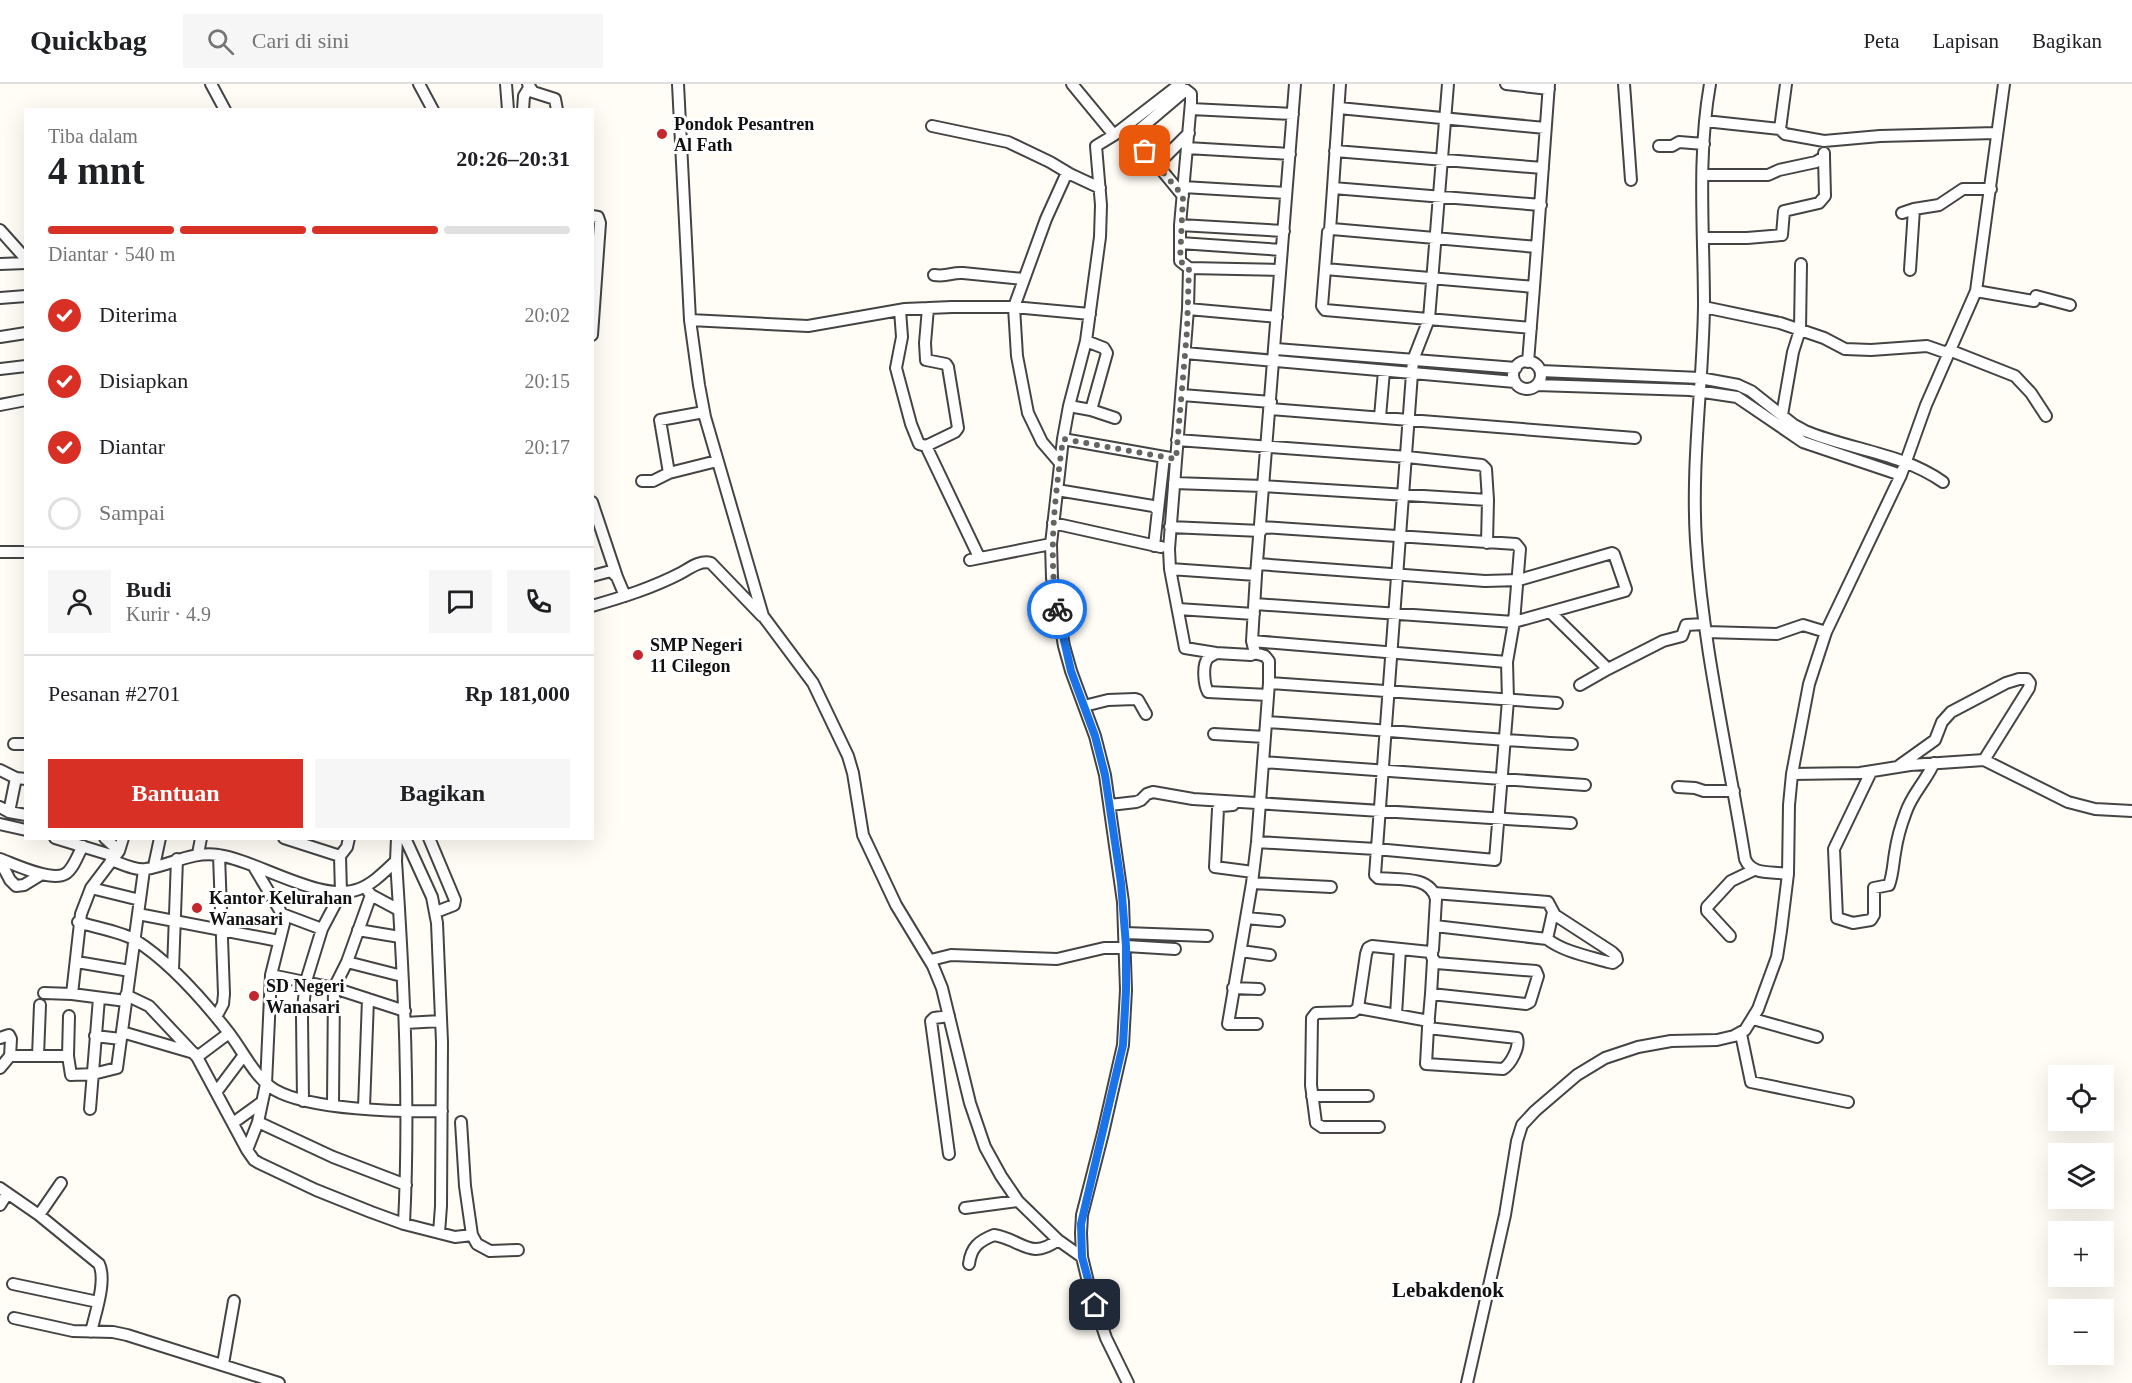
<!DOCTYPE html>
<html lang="id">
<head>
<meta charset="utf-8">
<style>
	:root { --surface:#fff; --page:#f6f6f6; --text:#202124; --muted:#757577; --line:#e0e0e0; --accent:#d93025 }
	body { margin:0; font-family:"Times New Roman",serif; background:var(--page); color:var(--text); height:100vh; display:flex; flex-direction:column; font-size:22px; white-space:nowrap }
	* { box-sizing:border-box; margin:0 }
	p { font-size:20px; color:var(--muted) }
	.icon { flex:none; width:33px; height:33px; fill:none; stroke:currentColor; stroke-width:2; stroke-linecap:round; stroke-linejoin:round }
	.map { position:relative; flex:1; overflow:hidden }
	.sheet { position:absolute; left:24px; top:24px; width:570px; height:732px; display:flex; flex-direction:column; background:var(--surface); border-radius:0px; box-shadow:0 6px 24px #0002 }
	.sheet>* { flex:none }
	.fabs { position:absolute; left:2048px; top:981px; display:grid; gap:12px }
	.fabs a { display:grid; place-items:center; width:66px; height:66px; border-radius:0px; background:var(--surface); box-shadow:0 6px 24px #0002; font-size:30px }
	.pin { position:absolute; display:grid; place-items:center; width:51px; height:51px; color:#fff; margin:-26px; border-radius:12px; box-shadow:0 3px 9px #0006 }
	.courier { position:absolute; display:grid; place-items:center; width:60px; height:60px; margin:-30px; border:4px solid #1a73e8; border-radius:50%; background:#fff; color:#222; box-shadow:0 2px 8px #0007 }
	.summary em { font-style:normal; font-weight:700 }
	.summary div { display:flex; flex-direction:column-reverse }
	.summary { display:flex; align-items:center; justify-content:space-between; height:102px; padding:0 24px }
	h1 { font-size:39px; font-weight:700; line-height:45px }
	.bar { display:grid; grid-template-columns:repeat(4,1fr); gap:9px 6px; align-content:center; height:72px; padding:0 24px }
	.bar i { height:8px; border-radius:4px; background:var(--line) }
	.bar .selected { background:var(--accent) }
	.bar p { grid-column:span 4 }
	.line { display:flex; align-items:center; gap:15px; padding:0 24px; border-top:2px solid var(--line) }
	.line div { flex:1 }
	.round { display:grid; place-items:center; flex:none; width:63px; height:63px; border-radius:0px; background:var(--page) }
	ol { padding:0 24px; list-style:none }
	li { display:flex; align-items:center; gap:18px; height:66px }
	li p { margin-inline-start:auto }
	li .icon { padding:6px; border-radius:50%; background:var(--accent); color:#fff; stroke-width:4 }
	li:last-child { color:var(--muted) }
	li i { width:33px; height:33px; border:3px solid var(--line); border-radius:50% }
	.cta { display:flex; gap:12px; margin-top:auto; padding:12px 24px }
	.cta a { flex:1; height:69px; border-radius:0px; background:var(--accent); color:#fff; font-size:24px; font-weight:700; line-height:69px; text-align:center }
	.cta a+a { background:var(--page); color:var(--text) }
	header { display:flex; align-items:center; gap:36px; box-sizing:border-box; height:84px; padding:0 30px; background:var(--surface); border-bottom:2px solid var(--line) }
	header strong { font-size:28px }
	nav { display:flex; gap:33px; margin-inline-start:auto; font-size:21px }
	.search { width:420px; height:54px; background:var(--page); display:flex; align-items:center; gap:15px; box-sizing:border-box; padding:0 21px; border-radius:0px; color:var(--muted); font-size:22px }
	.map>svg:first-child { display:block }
</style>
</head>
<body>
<header>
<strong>Quickbag</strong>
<div class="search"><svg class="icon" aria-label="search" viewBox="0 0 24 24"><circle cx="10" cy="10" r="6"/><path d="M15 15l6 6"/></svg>Cari di sini</div>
<nav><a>Peta</a><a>Lapisan</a><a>Bagikan</a></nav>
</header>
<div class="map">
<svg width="2132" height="1299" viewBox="0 0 2132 1299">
	<rect width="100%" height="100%" fill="#fffdf5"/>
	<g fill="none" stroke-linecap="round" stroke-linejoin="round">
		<defs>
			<path id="minor" d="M211,0L225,26
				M419,0L433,26
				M506,0L508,26
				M528,0L533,8L555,15L557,26
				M678,0L690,236L699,301L705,333L763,532L813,599L848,672L853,689L863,751L896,821L933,882L942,904L970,1019L985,1063L1001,1092L1018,1117L1058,1156L1082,1173
				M1072,0L1114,51
				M1340,0L1333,104L1541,121
				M1506,0L1549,5
				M1624,0L1631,96
				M1710,0C1697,73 1704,148 1704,222C1703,300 1691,378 1696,457C1703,564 1728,669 1745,775C1752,792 1772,787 1788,790
				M1339,24L1545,44
				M1191,25L1293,30
				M523,26L524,12L529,4
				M1705,37L1780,45L1786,0
				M932,42L1008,58L1050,78L1070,90
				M1780,45L1785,50L1824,57L1880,52L1996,49
				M1659,62H1672L1679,58L1704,60
				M1187,64L1290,70
				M1335,67L1543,84
				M1157,81L1189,49
				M1703,91H1768L1779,86L1816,78L1824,73V69
				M1183,103L1286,109
				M1183,112L1133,51L1186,6L1191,10V18L1180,141V177L1189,184L1280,186
				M1902,129L1914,125L1939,121L1963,105H1991
				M592,132L598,133L600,139L592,251
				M1180,141L1284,147
				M0,146L26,175
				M1330,146L1333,104
				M1703,154H1747L1782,151L1784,127L1819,119L1825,112L1824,73
				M1180,159L1282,166
				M1537,163L1549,0
				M0,180L26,179
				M1189,184L1188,225L1169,465L1170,485L1185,564L1216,569L1251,571L1255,569L1252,557L1256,491L1295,0
				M1325,185L1328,148L1332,145L1537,163L1534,203
				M1910,186L1914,125
				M934,191C949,193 951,188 963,189L1023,195
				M1976,207L2034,217L2036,212L2070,221
				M0,214L26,212
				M1704,223L1780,239L1824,254L1845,265L1871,266L1927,262L1947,269
				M1188,225L1277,233
				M900,226L902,253L896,284L911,340L919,360L926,362L979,473
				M690,236L808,242L905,225L952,223H1014L1090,230
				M0,253L26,249
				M1086,257L1104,264L1107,269L1091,326
				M1276,265L1516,284
				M1949,266L2015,292L2031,309L2046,332
				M1185,269L1515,298
				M1513 291a14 14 0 1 1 28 0a14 14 0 1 1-28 0Z
				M1528,278L1534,203L1325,185L1322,222L1325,226L1531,244
				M0,285L26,282
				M1541,287L1700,294L1738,301L1751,307L1794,341L1805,347C1851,366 1902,369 1943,398
				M1537,301L1690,306L1737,313L1803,358L1901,391
				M1182,311L1271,318
				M0,321L26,316
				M1069,322L1091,326L1115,334
				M1270,325L1635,354
				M1782,331L1793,268L1800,246L1801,180
				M1380,333L1384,287
				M1063,355L1176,375
				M1177,356L1407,373L1482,381L1486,385L1488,416
				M926,362L955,348L958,344L948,283L946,280L926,276L925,259L928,224
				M1060,379L1042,358L1028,329L1017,272L1014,223L1046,135L1065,93L1070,90L1100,104
				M669,389L717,377
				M642,397H653L669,389L660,336L704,328
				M1174,399L1263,402L1488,416L1487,459
				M1057,406L1153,422L1158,426L1154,462
				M592,418L617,493
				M1158,426L1164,373
				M1053,439L1161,463
				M1170,443L1261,447
				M0,468H26
				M970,476L1051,460
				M1170,485L1256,491
				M592,492L611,487L617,493L625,512
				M1255,520L1514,538L1625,507L1626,505L1614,470L1612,469L1519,496L1485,497L1258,480
				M592,522C623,513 652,504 681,489C690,484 700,476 711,479L762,532
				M1178,525L1254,530
				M1550,528L1608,585L1663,557L1682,552L1686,541L1704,540
				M1706,548L1777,550L1803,541L1826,548
				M1252,557L1507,578
				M1216,569C1215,570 1209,573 1208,574C1202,581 1204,601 1208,608L1268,611
				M1255,569L1265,572L1269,577V599L1257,758L1252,799L1331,803
				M1269,599L1557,619
				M1580,601L1608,585
				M1084,622L1108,616L1135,615L1138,616L1146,630
				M1266,638C1368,644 1470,655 1572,660
				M1214,650L1265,653
				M14,660H26
				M1263,678L1585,701
				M1900,681L1935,656L1942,638L1951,628L2006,599L2019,595H2027L2030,599L2029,604L1984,676
				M0,686L16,694L26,695
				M1871,688L1834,765L1837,834L1853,839L1871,836L1874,831V804L1889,801C1893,790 1893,780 1895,769C1897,755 1901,741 1906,728C1912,710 1926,697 1934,679
				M1792,690L1860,689L1910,681L1984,676L2068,718L2095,725L2132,727
				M1678,703L1695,704L1704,707H1734
				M1110,721L1136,718L1141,716L1147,710L1153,708L1193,715L1571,739
				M1233,721L1221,722L1218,725L1215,783L1253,788
				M0,723L9,728L26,731
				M9,728L16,694
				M0,740L26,746
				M55,754L114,772
				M105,754L119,767
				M284,754L340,772
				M397,754L396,777C404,898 410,1019 404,1140
				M405,754L432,813L437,839L442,958L441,1122L439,1149
				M429,754L455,816L454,821L436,828
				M1257,758L1376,765L1495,776L1508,616L1507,578L1514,538L1520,465L1516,460L1261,443
				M198,770L201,754
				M0,775C14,780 51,798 65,790C73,786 78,770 83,762
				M111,776C120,779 136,787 146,785C171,781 192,767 218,771C257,776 321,820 359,805C373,800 385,787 396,777
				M0,777L10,796L16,802L24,801L42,790
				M154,782L160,754
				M1252,799L1228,940H1257
				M91,804L140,816
				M1434,809L1548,818L1555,831L1612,868L1616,872L1617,876L1613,879L1608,878C1588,872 1564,868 1547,855L1435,842
				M371,811L399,826
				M138,830L279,857
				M282,830L322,845
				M1246,834L1279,837
				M78,838C93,843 123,848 135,856C170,878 204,917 229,949C243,967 255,994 275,1006C310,1026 400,1028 442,1027
				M358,846L400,853
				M1125,849L1207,852
				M1730,852L1707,827V823L1731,797L1754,786
				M1547,855L1553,828
				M1126,862L1175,865
				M1241,867L1270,871
				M1432,868V873L1436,879L1536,887L1538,892L1530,918L1526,920L1431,910L1433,876
				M931,876L951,871L1057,875L1104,864H1126
				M77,878L130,887
				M347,878L402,892
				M173,886L177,775
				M271,891L334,904L405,927
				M1233,904L1259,905
				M44,909L72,910L126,917
				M72,910L81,830L91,804L119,767L123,754
				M126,911L149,922L197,973L247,1066L254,1076L259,1079L316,1106L371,1128L404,1140L455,1153L472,1151
				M1358,924L1429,937
				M1396,931L1400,865
				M69,932L68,972L71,991L93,990L117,984L144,786
				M949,932L934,934L931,937L949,1070
				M216,933L223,920L224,910L219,771
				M1753,935L1817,953
				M405,939L441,937
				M1428,944L1426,980L1503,985C1511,980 1520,963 1517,954L1428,944L1431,910
				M122,948L194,969
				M1741,950L1751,998L1848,1018
				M95,952L121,955
				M0,954L9,951L11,955L10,972L0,984
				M10,972H68
				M38,972L40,921
				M197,973L229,949
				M217,1007L244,971
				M1312,1012H1368
				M303,1017L302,933L306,897L322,845L341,809L340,772L347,763L349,754
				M333,1021L334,904L347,878L371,811L365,803
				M364,1024L368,915
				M90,1025L99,914
				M258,1038L333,1073L406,1101
				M461,1038L465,1102L472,1151L477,1160L490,1167L518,1166
				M233,1039L262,1018
				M1379,1043H1322L1316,1039L1311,1001L1312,934L1316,929L1353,928L1358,924L1366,870L1368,864L1372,862L1430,868L1433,866L1436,815C1430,791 1398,796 1378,794L1375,791L1413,276L1429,235L1448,0
				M247,1066L258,1038L266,1000L271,891L284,839L282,830L254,783
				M0,1104L39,1131L99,1180C107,1197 95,1230 91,1248
				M0,1121L7,1110
				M965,1124L1018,1117
				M39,1131L61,1099
				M969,1180C971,1163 979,1157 994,1151C1021,1155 1030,1177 1058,1156
				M13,1200L98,1218
				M14,1234L73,1247L113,1248L127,1251L279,1299
				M223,1280L234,1217
				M1128,1299L1106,1254L1090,1206L1082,1173L1081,1149L1082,1131L1103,1049L1123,961L1126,906L1123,818L1105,691L1095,652L1071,587L1064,562L1052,494L1051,460L1063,355L1069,322L1086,257L1100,153L1101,121L1096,62L1114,51L1180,0
				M1467,1299L1505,1131L1517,1057L1522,1041L1535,1027L1577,991L1605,974L1638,963L1671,957L1717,956L1734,952L1745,946L1758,925L1777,873L1781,847L1788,790L1789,721L1792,690L1809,600L1826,548L1901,391L1926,321L1976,207L2004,0"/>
		</defs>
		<!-- minor casing -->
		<use href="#minor" stroke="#444" stroke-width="14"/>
		<!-- minor -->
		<use href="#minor" stroke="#fff" stroke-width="10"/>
	</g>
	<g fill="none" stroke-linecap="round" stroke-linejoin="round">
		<!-- done -->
		<path stroke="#646461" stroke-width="6" stroke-dasharray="0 10.8" d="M1057,525C1048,467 1055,414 1063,355L1176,375L1187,247L1189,184L1180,177L1183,112L1145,67"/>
		<!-- route -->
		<path stroke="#1a73e8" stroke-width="8" d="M1057,525L1071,587L1095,652L1105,691L1121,799L1126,862V906L1123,961L1081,1140L1082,1173L1095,1221"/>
	</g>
	<!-- markers -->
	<g fill="#c4262e" stroke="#fff" stroke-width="2">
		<circle cx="662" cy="50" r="6"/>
		<circle cx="638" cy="571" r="6"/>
		<circle cx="197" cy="824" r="6"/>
		<circle cx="254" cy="912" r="6"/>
	</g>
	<g text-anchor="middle" stroke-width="6" stroke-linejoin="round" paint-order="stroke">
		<!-- poi labels -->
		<g font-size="18" font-weight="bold" fill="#111" stroke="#fff" text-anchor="start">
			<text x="674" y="46">Pondok Pesantren<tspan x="674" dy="21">Al Fath</tspan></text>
			<text x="650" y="567">SMP Negeri<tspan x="650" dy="21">11 Cilegon</tspan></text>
			<text x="209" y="820">Kantor Kelurahan<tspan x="209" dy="21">Wanasari</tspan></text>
			<text x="266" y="908">SD Negeri<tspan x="266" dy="21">Wanasari</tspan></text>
		</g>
		<!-- quarter labels -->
		<g font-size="21" font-weight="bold" fill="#111" stroke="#fff">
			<text x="1448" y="1213">Lebakdenok</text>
		</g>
	</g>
</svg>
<div class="fabs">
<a><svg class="icon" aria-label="locate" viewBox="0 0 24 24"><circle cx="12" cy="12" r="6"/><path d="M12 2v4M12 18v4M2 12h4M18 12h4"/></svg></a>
<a><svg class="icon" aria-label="layers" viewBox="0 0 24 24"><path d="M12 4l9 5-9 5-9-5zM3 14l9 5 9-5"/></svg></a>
<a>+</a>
<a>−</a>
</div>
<div class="pin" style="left:1145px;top:67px;background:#ea580c"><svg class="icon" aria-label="bag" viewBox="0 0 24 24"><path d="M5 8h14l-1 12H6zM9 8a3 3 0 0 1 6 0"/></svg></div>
<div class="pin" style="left:1095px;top:1221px;background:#1f2937"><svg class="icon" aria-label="home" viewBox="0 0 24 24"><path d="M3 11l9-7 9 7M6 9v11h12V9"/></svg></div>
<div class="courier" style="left:1057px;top:525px"><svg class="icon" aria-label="bike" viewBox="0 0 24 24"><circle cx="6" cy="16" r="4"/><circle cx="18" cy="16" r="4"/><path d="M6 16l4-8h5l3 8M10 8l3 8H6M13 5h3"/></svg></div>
<section class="sheet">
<div class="summary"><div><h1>4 mnt</h1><p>Tiba dalam</p></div><em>20:26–20:31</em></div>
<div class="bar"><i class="selected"></i><i class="selected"></i><i class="selected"></i><i></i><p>Diantar · 540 m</p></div>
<ol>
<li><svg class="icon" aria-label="check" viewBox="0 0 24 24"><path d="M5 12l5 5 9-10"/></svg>Diterima<p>20:02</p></li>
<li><svg class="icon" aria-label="check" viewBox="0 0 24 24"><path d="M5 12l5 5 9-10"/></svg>Disiapkan<p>20:15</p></li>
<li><svg class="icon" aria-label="check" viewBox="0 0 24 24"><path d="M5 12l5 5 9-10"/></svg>Diantar<p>20:17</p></li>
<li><i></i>Sampai</li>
</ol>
<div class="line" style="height:108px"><a class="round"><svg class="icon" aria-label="person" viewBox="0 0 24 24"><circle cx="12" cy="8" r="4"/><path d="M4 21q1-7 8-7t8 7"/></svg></a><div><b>Budi</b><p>Kurir · 4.9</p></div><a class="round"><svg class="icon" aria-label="chat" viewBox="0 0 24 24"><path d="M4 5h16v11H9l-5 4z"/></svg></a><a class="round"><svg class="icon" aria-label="phone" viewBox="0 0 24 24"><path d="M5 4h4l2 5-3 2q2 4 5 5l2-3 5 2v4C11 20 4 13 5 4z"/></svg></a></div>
<div class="line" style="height:78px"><div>Pesanan #2701</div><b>Rp 181,000</b></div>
<div class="cta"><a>Bantuan</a><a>Bagikan</a></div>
</section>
</div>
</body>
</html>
